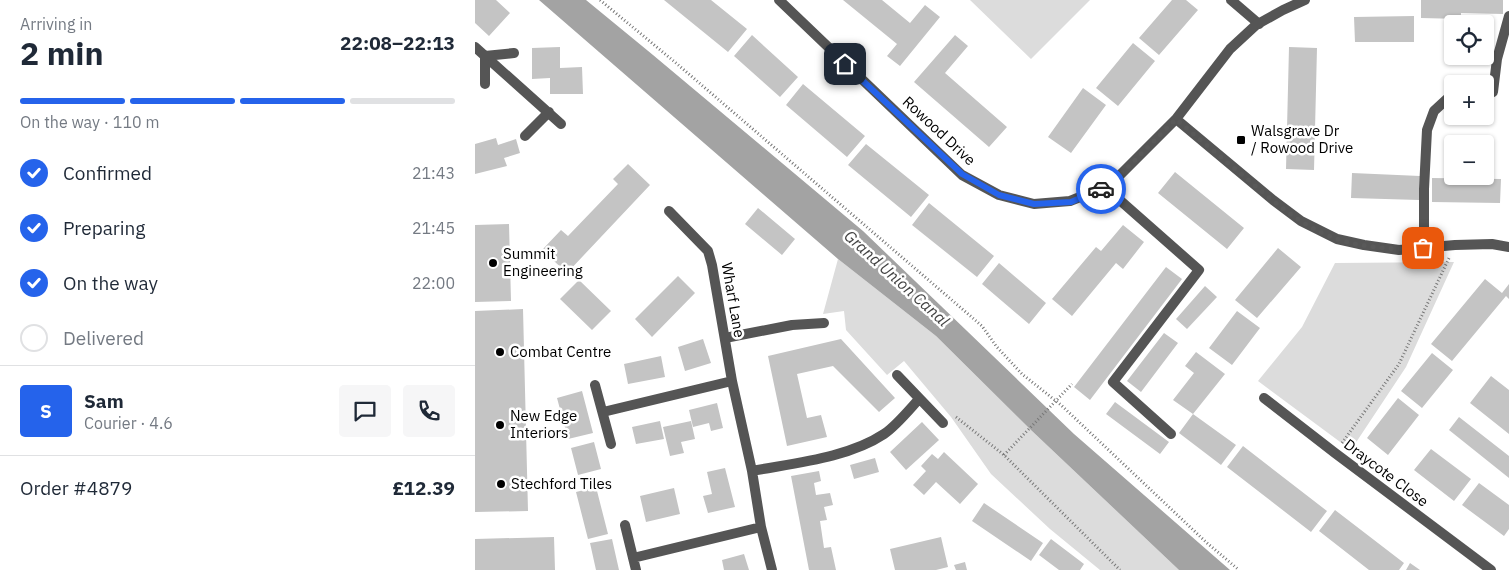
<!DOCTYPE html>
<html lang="en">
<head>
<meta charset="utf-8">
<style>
	:root { --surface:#fff; --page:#f6f6f7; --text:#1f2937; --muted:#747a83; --line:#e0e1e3; --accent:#2563eb }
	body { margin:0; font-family:"IBM Plex Sans",sans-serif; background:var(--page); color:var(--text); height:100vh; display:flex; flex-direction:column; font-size:19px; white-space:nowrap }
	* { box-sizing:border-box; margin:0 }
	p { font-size:16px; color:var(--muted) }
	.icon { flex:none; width:28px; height:28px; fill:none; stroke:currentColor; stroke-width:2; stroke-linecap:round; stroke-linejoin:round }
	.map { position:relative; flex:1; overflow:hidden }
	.sheet { display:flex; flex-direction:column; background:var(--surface); width:475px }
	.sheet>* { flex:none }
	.tools { position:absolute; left:969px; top:15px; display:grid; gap:10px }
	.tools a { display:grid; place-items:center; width:50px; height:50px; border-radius:5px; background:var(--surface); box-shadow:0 1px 4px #0004; font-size:25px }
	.pin { position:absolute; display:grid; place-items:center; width:42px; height:42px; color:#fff; margin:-21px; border-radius:10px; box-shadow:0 2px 8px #0006 }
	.courier { position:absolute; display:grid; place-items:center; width:50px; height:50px; margin:-25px; border:4px solid #2563eb; border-radius:50%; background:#fff; color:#222; box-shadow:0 1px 6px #0007 }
	.overview em { font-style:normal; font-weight:700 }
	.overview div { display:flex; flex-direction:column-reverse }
	.overview { display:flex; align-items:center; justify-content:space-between; height:85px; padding:0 20px }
	h1 { font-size:32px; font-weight:700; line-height:38px }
	.bar { display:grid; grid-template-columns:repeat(4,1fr); gap:8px 5px; align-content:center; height:60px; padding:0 20px }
	.bar i { height:6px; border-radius:4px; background:var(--line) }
	.bar .current { background:var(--accent) }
	.bar p { grid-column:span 4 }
	.line { display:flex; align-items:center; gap:12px; padding:0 20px; border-top:1px solid var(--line) }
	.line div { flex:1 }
	.round { display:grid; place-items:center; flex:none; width:52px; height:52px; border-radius:5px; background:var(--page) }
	ol { padding:0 20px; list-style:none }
	li { display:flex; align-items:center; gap:15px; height:55px }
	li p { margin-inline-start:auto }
	li .icon { padding:5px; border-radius:50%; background:var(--accent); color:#fff; stroke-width:4 }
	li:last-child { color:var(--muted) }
	li i { width:28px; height:28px; border:2px solid var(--line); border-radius:50% }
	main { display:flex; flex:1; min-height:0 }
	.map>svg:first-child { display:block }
</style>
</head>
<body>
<main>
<section class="sheet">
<div class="overview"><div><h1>2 min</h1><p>Arriving in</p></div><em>22:08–22:13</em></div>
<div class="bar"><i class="current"></i><i class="current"></i><i class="current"></i><i></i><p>On the way · 110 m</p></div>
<ol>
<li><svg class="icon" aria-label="check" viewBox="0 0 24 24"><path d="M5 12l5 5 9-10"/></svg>Confirmed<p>21:43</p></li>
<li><svg class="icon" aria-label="check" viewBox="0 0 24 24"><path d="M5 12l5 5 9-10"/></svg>Preparing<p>21:45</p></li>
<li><svg class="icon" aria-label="check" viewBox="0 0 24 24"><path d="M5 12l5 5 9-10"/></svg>On the way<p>22:00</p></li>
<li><i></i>Delivered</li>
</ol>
<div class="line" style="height:90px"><b class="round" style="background:var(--accent);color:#fff">S</b><div><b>Sam</b><p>Courier · 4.6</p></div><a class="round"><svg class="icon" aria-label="chat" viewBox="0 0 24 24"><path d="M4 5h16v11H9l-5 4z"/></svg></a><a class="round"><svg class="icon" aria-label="phone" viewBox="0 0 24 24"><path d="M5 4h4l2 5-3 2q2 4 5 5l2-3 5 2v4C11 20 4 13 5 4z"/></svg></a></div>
<div class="line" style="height:65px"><div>Order #4879</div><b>£12.39</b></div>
</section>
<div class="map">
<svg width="1034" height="570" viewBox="0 0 1034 570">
	<rect width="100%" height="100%" fill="#fff"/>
	<!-- green -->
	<path fill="#dcdcdc" d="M495,0H615L556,59Z
		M363,259L461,336L557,431L704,570H625L575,529L516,474L476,417L429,361L412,375L371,330L369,311L348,314Z
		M979,262L931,367L876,450L783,381L827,327L860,263Z"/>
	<!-- water -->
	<path fill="#a3a3a3" d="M64,0H111L178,55L388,231L599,434L755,570H704L557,431L461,336L363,259Z"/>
	<!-- building -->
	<path fill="#c4c4c4" d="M0,0H21L35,13L14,36L0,23Z
		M189,0H236L272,29L253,52Z
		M368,0H407L435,23L450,5L465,17L425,66L412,56L422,44Z
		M697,0H711L723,10L684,55L664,38Z
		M946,0H1028V14L986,13V19L946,18Z
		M939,16V42H880L879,17Z
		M277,35L323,77L305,97L259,56Z
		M480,35L493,46L470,73L532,127L514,147L439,82Z
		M658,43L680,61L643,106L621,88Z
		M85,47V68L107,67L108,94H75V78L57,79V48Z
		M814,47L842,48L839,170L811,169Z
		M328,84L390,136L372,157L311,105Z
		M608,88L631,105L596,153L573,137Z
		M21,138L23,145L41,139L45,153L29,158L32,166L0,174V144Z
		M391,144L454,195L436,217L373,165Z
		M153,164L175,185L92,273L67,250L86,230L93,236L143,184L138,179Z
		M700,172L769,228L752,249L683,193Z
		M877,173L945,176L944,200L876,198Z
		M957,178L1026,179L1025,203L957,202Z
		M454,203L519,256L502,277L437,225Z
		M283,208L320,239L307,255L270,224Z
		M34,224L36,301L0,302V225Z
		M648,225L669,242L648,269L641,263L597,316L577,299L621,247L626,251Z
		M803,248L826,267L782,318L760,300Z
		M524,263L571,303L554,324L507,284Z
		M691,267L707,279L615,400L599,387Z
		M203,276L220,293L177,337L160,319Z
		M1010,279L1027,293L1034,284V299L1031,296L977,361L956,344Z
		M104,280L136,311L117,330L85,299Z
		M730,286L742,297L712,329L701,319Z
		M48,309L53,511L0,512V311Z
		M762,311L785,328L757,365L734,348Z
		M689,333L703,343L666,392L652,381Z
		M228,339L236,363L210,371L203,347Z
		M366,339L420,398L404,412L358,366L322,374L332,418L346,415L352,437L312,446L293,356Z
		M721,352L750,374L718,414L698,400L719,373L710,366Z
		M957,353L978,370L947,408L926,391Z
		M186,356L190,377L153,384L149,364Z
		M1016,376L1034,390V434L995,403Z
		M107,391L118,433L93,439L82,398Z
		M923,398L944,415L913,455L892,438Z
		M640,402L694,442L685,454L631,414Z
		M242,403L248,428L236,431L234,423L218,427L214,410Z
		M718,414L761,445L746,465L704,433Z
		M984,417L1034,456V478L974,430Z
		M185,421L189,439L161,444L157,427Z
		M216,421L220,439L206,442L209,453L195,456L188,427Z
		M447,422L464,440L431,470L415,452Z
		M119,442L126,469L103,475L96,448Z
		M768,446L852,511L836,532L752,467Z
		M956,449L996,479L979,501L939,470Z
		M469,452L503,484L485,504L461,482L449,495L438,485L451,471L446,466L457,454L463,459Z
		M400,458L404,472L379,479L375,465Z
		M250,468L260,507L233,513L228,496L237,494L232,472Z
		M344,471L346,481L339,483L341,495L355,493L358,505L349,507L352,520L345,521L349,548L356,547L361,570H334L316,476Z
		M1004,483L1034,505V529L1029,536L987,505Z
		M121,487L133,534L113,539L101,492Z
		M199,488L205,514L171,522L165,496Z
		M509,503L568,543L556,561L497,521Z
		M860,510L929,563L924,570H894L844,531Z
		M79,537L80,570H0V539Z
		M466,537L473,567L461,570H420L415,549Z
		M137,539L144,570H121L115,543Z
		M576,539L609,564L605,570H584L564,555Z
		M269,554L274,570H249L247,560Z
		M490,562L492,570H481L479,565Z
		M935,563L945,570H931Z"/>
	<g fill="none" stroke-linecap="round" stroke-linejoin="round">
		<!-- path -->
		<path stroke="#777" stroke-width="3" stroke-dasharray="1 2.5" stroke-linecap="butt" d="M125,0L201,63L507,326L521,346L547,374L586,405L732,543L764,570
			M481,417L529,455L645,570
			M867,443L924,364L974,258
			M529,455L597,384"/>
		<!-- service -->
		<path stroke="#555" stroke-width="10" d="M756,0L784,24
			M10,56L86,124
			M1010,96L1018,92L1022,59L1034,16
			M50,136L74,112
			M631,188L724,270L638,382L696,434
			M949,248V189L952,130L959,111L972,99L978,97
			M250,338L317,325L349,323"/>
		<!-- minor -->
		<path stroke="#555" stroke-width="10" d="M0,47L10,56
			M10,84V56L39,53
			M194,211L233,251L237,265L257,381L277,471L286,527L297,570
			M422,375L468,423
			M120,385L136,444
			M789,398L860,453L1016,570
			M128,412L257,381
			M277,471C319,463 373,458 409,434C421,426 434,410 444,399
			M150,525L161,570
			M158,558L286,527"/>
		<!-- tertiary -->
		<path stroke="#555" stroke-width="10" d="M304,0L487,175L524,195L559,204L595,201L635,185L701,119L755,49L781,25L808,10L830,0
			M701,119L798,200L826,221L862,239L889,245L924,250L980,245L1017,244L1034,247"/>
	</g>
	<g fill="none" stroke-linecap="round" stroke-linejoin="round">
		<!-- done -->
		<path stroke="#595959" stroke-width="5" stroke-dasharray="0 9" d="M626,189L635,185L701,119C724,139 747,158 771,178C798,201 827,227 862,239C890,248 920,250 948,248"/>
		<!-- route -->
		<path stroke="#2563eb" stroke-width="6" d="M370,64L487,174L524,195L559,204L596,202L626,189"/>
	</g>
	<!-- markers -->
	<g fill="#000" stroke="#fff" stroke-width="2">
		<rect x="761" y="135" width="10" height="10" rx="2.5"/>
		<circle cx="18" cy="263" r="5"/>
		<circle cx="25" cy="352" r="5"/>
		<circle cx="25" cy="425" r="5"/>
		<circle cx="26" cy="484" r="5"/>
	</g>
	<g text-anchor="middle" stroke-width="5" stroke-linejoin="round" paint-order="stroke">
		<!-- street labels -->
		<g font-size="15" fill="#000" stroke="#fff">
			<text transform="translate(464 131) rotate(43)" y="5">Rowood Drive</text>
			<text transform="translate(258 300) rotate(80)" y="5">Wharf Lane</text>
			<text transform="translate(911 473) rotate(37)" y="5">Draycote Close</text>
		</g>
		<!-- poi labels -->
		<g font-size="15" fill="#000" stroke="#fff" text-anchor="start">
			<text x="776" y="136">Walsgrave Dr<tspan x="776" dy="17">/ Rowood Drive</tspan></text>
			<text x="28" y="259">Summit<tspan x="28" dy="17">Engineering</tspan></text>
			<text x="35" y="357">Combat Centre</text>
			<text x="35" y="421">New Edge<tspan x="35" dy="17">Interiors</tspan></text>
			<text x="36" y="489">Stechford Tiles</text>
		</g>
		<!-- water labels -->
		<g font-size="16" font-style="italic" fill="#444" stroke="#fff">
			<text transform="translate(422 278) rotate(42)" y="6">Grand Union Canal</text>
		</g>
	</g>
</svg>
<div class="tools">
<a><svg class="icon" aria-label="locate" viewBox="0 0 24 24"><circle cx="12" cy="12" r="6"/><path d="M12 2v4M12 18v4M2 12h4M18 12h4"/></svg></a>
<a>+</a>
<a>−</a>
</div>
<div class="pin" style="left:948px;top:248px;background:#ea580c"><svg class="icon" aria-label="bag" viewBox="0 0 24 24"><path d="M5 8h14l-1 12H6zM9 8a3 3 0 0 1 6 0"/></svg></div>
<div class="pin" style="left:370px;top:64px;background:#1f2937"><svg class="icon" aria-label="home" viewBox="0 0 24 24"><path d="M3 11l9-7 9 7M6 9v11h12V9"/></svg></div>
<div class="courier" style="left:626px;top:189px"><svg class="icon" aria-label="car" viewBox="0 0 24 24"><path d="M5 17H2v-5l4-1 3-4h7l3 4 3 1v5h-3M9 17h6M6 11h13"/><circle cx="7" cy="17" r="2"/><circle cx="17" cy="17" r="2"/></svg></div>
</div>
</main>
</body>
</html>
